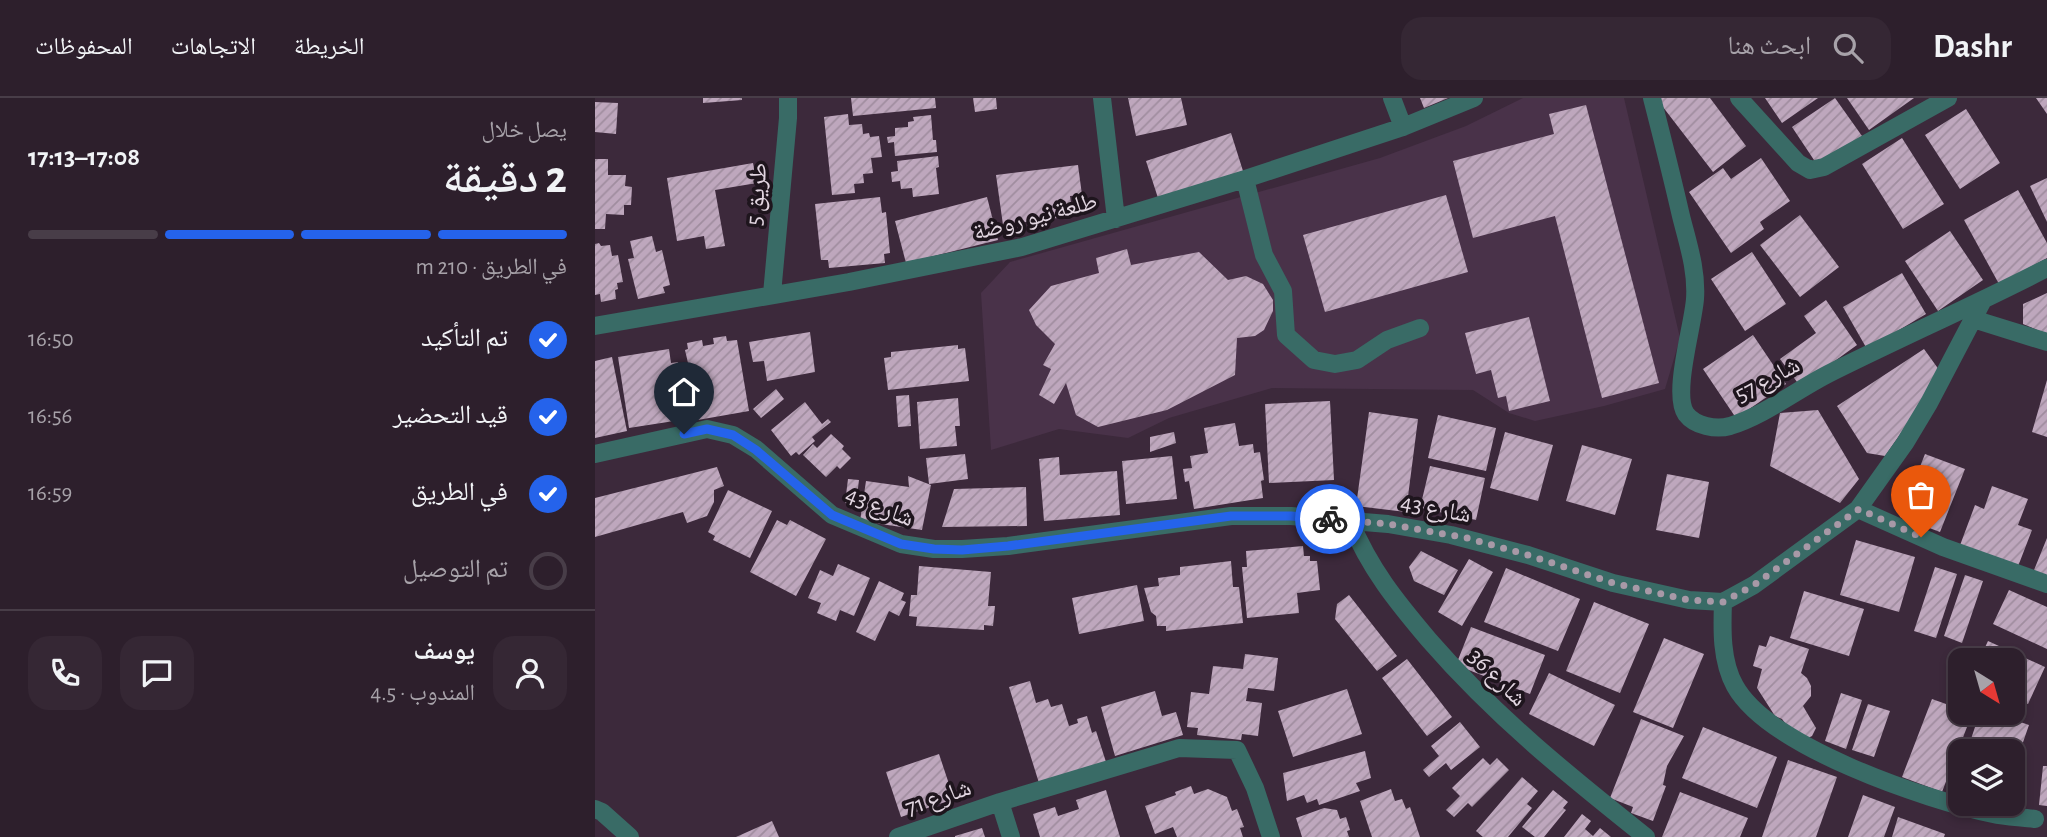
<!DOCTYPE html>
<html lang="ar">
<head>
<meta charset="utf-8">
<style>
	:root { --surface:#2d1f2c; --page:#352734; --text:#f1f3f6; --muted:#a7a2a9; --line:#483d48; --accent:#2563eb }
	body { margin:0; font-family:"Alegreya Sans","Noto Naskh Arabic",sans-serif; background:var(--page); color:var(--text); direction:rtl; height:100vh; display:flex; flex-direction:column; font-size:26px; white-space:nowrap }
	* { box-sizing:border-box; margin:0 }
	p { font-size:23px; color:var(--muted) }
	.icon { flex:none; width:38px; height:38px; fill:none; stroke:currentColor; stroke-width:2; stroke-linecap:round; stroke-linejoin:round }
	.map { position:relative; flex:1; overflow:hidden; direction:ltr }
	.side { display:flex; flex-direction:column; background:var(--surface); width:595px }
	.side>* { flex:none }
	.needle { width:46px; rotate:143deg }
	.controls { position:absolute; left:1353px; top:550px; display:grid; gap:14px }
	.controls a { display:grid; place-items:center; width:77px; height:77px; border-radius:14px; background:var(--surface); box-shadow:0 4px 10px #0003,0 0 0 2px var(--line); font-size:35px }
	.pin { position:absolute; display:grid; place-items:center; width:60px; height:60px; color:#fff; margin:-72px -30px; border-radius:50% 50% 50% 0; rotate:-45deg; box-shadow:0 0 7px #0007 }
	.pin .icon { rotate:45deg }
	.courier { position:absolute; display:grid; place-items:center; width:70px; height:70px; margin:-35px; border:5px solid #2563eb; border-radius:50%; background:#fff; color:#222; box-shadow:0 2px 9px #0007 }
	.summary em { font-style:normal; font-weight:600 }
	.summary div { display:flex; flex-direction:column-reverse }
	.summary { display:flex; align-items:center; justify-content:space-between; height:119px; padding:0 28px }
	h1 { font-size:46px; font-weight:600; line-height:52px }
	.bar { display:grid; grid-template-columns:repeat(4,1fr); gap:10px 7px; align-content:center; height:84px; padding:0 28px }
	.bar i { height:9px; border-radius:5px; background:var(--line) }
	.bar .active { background:var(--accent) }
	.bar p { grid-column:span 4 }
	.line { display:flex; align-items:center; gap:18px; padding:0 28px; border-top:2px solid var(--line) }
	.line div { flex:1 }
	.round { display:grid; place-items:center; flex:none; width:74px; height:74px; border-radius:21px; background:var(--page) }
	ol { padding:0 28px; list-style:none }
	li { display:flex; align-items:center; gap:21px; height:77px }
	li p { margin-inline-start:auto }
	li .icon { padding:7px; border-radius:50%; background:var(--accent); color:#fff; stroke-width:4 }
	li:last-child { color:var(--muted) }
	li i { width:38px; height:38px; border:4px solid var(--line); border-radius:50% }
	header { display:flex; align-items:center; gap:42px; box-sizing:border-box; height:98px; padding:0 35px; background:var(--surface); border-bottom:2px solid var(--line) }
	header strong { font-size:33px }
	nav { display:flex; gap:38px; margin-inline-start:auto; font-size:24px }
	.search { width:490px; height:63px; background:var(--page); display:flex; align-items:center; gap:18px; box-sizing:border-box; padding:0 24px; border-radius:21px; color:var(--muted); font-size:26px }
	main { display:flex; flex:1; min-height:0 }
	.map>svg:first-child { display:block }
</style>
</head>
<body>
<header>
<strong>Dashr</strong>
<div class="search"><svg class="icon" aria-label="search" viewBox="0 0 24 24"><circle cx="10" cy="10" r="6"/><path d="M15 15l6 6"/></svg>ابحث هنا</div>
<nav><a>الخريطة</a><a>الاتجاهات</a><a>المحفوظات</a></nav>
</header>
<main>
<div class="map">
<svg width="1452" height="739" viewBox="0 0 1452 739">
	<defs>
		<pattern id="building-hatch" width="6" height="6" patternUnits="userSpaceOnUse" patternTransform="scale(1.75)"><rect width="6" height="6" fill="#bea7bd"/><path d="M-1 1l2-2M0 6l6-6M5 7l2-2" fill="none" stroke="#a08d9f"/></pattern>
	</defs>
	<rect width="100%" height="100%" fill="#3c293b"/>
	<!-- built -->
	<path fill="#493249" d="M928,0H1029L1085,240L1070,291L1009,308L940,323L914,315L878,292L677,290L574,320L533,340L464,331L396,352L386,195L415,164L785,60L871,28Z"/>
	<!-- building -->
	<path fill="url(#building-hatch)" d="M108,0H147V2L108,5Z
		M256,0H340L341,10L258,18Z
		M378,0H401L402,11L380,14Z
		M533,0H586L592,27L541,38Z
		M825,0H853L829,10Z
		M1061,0H1115L1151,48L1118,74Z
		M1170,0H1223L1187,25Z
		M1240,0L1267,38L1223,68L1197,29Z
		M1252,0H1319L1274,32Z
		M1441,0H1452V16Z
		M0,4L23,5L21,36L0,34Z
		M991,7L1064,285L1007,300L960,118L878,140L858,63L959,36L954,16Z
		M1371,11L1405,65L1365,91L1330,37Z
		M253,16L254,27L267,26L268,36L274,35L275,39L284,38L287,59L276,60L278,75L268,76L269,85L259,86L260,95L237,97L229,19Z
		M336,17L338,42H341L342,54L300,58L299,44L293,45L292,39L300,38V30L313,29V24L319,23L318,19Z
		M636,35L648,73L563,100L551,63Z
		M1307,40L1349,106L1308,131L1267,66Z
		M343,58L344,69L341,70L344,96L318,99L317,90L306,91L305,83L297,84L296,74L303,73L302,63Z
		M1166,60L1195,103L1165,124L1169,131L1136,155L1094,94L1128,70L1136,81Z
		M0,61H13V77H31L30,88L37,89L36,107H29V117L11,116L10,131H0Z
		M158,65L162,85L120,92L130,148L111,151L109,138L82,143L72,80Z
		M483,67L487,97L475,98L478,118L408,127L401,77Z
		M1452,80V124L1435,88Z
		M1423,92L1452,145V160L1404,186L1369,122Z
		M851,97L873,174L730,214L708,137Z
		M285,99L287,115L291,114L295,155L289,156L290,165L234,170L233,162H226L220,106Z
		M392,99L403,142L311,165L300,123Z
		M1205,117L1244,169L1205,199L1165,147Z
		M1355,133L1388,182L1343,213L1310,163Z
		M57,138L61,154L67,152L75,187L68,189L70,195L43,201L33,161L39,160L35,143Z
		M4,145L6,148L15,147L17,158L23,157L28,184L22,185L23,191L20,192L21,201L6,204L5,196L0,197V146Z
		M532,151L536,167L604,154L633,182L651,178L668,186L678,202V213L669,232L660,238L642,240L640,277L572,312L503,329L481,317L471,285L459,306L444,297L456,271L448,267L460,246L441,227L434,212L456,188L504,175L501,160Z
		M1157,154L1191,206L1150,233L1116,181Z
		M1307,175L1331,216L1272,251L1248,209Z
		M1452,195V236L1428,226V206Z
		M1231,202L1262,247L1205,288L1185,261L1221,235L1209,218Z
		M934,219L955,303L914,313L911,298L903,300L896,272L881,276L870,235Z
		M215,234L220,274L172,283L169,263L158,264L154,244Z
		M1158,237L1191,286L1141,320L1108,271Z
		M131,238L132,243L142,242L154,313L97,323L88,266L93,265L90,252L93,251L92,245L107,242L108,248L119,246L118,240Z
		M363,247V251L370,250L374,283L293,292L289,260L296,259V254Z
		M74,251L76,265L83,264L92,321L34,330L23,259Z
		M1329,251L1347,276L1290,358L1272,355L1242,308Z
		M17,259L32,333L0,340V263Z
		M1452,282V339L1437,334Z
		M181,291L189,301L166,320L158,311Z
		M314,297L316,328L303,329L301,298Z
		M363,300L365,328H360L362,348L325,351L322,304Z
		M735,303L739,382L674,385L670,306Z
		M210,304L227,326L233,321L236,324L217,339L220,343L204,357L201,354L196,358L176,332Z
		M1223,312L1264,381L1245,405L1175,368L1185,315Z
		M774,314L823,321L811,414L761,408Z
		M843,317L901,330L891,373L833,360Z
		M640,325L644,348L658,346L659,355L665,354L669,382L666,383L668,400L599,411L594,383L590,384L588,371L597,370L595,358L613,355L609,330Z
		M579,334L581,345L555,354V339Z
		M910,334L958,347L943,403L895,390Z
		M236,336L249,348L247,351L256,360L245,371L242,368L231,379L208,357L218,346L222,350Z
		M987,347L1037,361L1020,417L971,403Z
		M370,356L373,381L334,386L331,360Z
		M1330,356L1370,371L1345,434L1305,419Z
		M577,358L582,401L531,406L527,363Z
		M464,359L465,377L522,373L525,417L449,423L444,361Z
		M835,368L890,380L881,422L825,410Z
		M122,369L129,388L119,392V404L112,418L92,425L88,414L0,439V400Z
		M1072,376L1114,384L1104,440L1061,432Z
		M313,378L336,387L327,432L265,423L271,383L314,389Z
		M253,381L264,382L261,406L250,405Z
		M1397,388L1433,401L1423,427L1437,432L1422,471L1364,450L1380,407L1389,411Z
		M431,389L432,428L347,429L359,391Z
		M133,392L177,413L155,460L118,442L120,438L113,434Z
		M182,422L192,427L195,422L231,441L201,498L155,474Z
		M1452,440V483L1437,477Z
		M1261,442L1320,459L1304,514L1245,497Z
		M708,448L709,458H715V463H722L725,492L702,495L704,515L652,520L647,469H652L651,453Z
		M826,453L863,472L849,497L819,483L814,469Z
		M874,461L898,474L867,528L843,514Z
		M636,463L638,489H644L648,525L571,533V528H562L561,518L556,514L549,490L564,488L563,480L585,477V469Z
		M243,466L275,480L259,518L245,512L241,523L222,515L226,505L213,500L225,472L238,478Z
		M324,468L396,474L393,508H400L398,528L389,527V532L321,528L322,519L314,518L316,497H322Z
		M1340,469L1362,476L1341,540L1319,533Z
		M911,470L985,501L963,553L889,524Z
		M1370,477L1388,483L1367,545L1349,538Z
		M284,483L309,495L306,502L311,504L304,518L294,513L280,543L261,534Z
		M542,487L549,523L484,536L477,500Z
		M1414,492L1452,509V551L1398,526Z
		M1209,493L1269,511L1254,558L1195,540Z
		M754,497L802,558L782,573L740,521L742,506Z
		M999,504L1054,526L1025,595L971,573Z
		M876,529L950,557L935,596L861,567Z
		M1175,538L1214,551L1206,575L1212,580L1216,588V598L1208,608L1221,630L1217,638L1209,642L1200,638L1187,621L1180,618L1162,590L1167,571L1158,568L1164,547L1171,549Z
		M1069,540L1109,556L1078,630L1038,614Z
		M1393,543L1450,569L1433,606L1418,599V562H1384Z
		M650,556L683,560L679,593L653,590L651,603L667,605L663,638L647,636L646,642L602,637L603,630L592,629L596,594L614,596L618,568L648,571Z
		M812,561L857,619L832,638L787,580Z
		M954,575L1020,607L999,648L934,616Z
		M435,583L441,605L453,601L456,609L467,606L474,628L483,625L482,621L492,618L497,635L501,633L511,664L444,685L414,589Z
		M752,591L767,636L698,659L683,613Z
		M560,593L567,618L581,614L588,637L520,658L506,609Z
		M1246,595L1267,602L1251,651L1230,643Z
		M1337,601L1365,611V614L1377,616L1347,694L1307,679Z
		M1273,606L1295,613L1279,659L1257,652Z
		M1385,614H1396L1434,627L1418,673V653H1372Z
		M1046,621L1089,638L1072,668L1068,687L1071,688L1058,723L1036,715L1038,709L1015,700Z
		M865,624L885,649L856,672L851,665L834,679L828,672L844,658L836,648Z
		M1108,629L1182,659L1162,710L1087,680Z
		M770,653L776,680L761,685L765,693L724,707L722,701L712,705L709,697L692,703L688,675Z
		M344,656L359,701L306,719L291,674Z
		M888,660L895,667L902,660L914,672L877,709L873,705L859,719L851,712L865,698L857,690Z
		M1193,662L1242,679L1221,739H1167Z
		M1448,668H1452V708L1444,707Z
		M927,679L943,693L932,706L937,710L913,739H888L881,733Z
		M596,688L599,696L613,691L632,699L637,713L642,711L649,729L645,730L648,739H582L578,729L560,736L550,708L581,697L580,694Z
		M796,691L800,703L807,701L811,711L815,709L825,739H777L765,703Z
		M511,692L525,739H445L438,716L460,709L463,718L484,711L481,702Z
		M958,692L973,704L968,710L971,712L949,739H940L927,729Z
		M1085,694L1153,720L1145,739H1067Z
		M1268,697L1300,709L1289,739H1253Z
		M729,710L742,712L745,721L751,719L755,732L752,733L754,739H707L701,720Z
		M987,716L996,723L990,731L998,738L1005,730L1016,739H969Z
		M1303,719L1350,736L1349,739H1297Z
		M177,723L184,739H141Z
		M387,730L390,739H360V738Z"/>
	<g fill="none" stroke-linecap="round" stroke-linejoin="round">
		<!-- minor -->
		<path stroke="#396b66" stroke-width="18" d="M507,0L521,121
			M797,0L808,29
			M1057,0C1067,39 1077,79 1086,118C1093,146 1102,172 1100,201C1098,228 1077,296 1091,316C1100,328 1121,332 1135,328C1170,317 1200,293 1233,276C1305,240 1380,207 1452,170
			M1144,0L1203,65L1215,72L1229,69L1353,0
			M650,81L669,157L688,193L691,237L719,262L740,266L762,262L792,242L825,230
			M177,196L193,20V0
			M1378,221L1452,244
			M0,228L254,184L427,149L650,81L808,29L879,0
			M0,356L112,331L138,337L161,351L237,417L306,446L339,451H367L413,448L636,418H696L793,426L856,437L933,457L1018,485L1094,502L1128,504L1159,487L1263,411L1310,345L1334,305L1388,202
			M1263,411L1348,449L1452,486
			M755,423C775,471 801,503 834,542C901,619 972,676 1051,739
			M1128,504C1127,531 1126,563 1140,588C1174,649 1331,702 1398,716C1411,719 1426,719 1440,721
			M405,704L416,739
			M0,711L7,714L35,739
			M303,739L405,704L584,650L642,652L660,690L676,739"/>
	</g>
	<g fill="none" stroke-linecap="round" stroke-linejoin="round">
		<!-- done -->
		<path stroke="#a899a7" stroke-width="7" stroke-dasharray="0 12.6" d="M735,421L793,426L872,440L933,457L1018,485L1094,502L1128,504L1159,487L1264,411L1326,439"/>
		<!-- route -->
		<path stroke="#2563eb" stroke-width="9" d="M89,336L112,331L138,337L161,352L237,417L306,446L339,451L367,452L413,448L636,418H696L735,421"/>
	</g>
	<g text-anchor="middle" stroke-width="7" stroke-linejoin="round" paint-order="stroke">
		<!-- street labels -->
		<g font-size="24" fill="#e2d6e1" stroke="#1e151d">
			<text transform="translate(161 96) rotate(-85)" y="8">طريق 5</text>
			<text transform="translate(440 118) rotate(-15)" y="8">طلعة نيو روضة</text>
			<text transform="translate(1172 281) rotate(-28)" y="8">شارع 57</text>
			<text transform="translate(285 408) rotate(22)" y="8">شارع 43</text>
			<text transform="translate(841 410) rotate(11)" y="8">شارع 43</text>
			<text transform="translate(903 579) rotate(45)" y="8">شارع 36</text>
			<text transform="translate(343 699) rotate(-19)" y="8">شارع 71</text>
		</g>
	</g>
</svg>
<div class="controls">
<a><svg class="needle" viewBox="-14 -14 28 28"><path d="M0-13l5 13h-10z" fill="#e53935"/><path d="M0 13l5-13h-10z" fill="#a7a2a9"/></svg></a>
<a><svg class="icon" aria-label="layers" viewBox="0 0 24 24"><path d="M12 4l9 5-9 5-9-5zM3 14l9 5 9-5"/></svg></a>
</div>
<div class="pin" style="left:1326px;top:439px;background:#ea580c"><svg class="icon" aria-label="bag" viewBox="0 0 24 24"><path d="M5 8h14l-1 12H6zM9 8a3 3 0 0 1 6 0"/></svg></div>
<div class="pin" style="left:89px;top:336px;background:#1f2937"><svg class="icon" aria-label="home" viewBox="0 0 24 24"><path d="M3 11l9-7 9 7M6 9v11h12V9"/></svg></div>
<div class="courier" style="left:735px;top:421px"><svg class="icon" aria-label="bike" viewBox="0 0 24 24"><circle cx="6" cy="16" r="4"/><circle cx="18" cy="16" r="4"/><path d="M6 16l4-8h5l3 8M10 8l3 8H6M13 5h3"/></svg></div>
</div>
<section class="side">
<div class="summary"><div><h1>2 دقيقة</h1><p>يصل خلال</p></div><em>17:08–17:13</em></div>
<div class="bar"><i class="active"></i><i class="active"></i><i class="active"></i><i></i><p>في الطريق · 210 m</p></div>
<ol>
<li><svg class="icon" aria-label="check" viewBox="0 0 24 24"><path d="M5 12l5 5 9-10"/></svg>تم التأكيد<p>16:50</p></li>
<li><svg class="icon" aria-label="check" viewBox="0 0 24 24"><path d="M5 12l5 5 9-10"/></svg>قيد التحضير<p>16:56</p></li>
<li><svg class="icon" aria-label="check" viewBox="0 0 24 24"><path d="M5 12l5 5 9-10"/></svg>في الطريق<p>16:59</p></li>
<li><i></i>تم التوصيل</li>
</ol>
<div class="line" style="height:126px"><a class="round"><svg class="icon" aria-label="person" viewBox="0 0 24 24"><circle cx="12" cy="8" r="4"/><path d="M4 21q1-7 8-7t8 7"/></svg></a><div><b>يوسف</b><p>المندوب · 4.5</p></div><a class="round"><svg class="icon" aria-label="chat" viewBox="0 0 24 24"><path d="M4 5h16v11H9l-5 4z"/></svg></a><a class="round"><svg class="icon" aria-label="phone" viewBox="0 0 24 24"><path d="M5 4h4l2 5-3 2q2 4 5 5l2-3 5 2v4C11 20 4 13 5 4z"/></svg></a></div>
</section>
</main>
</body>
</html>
